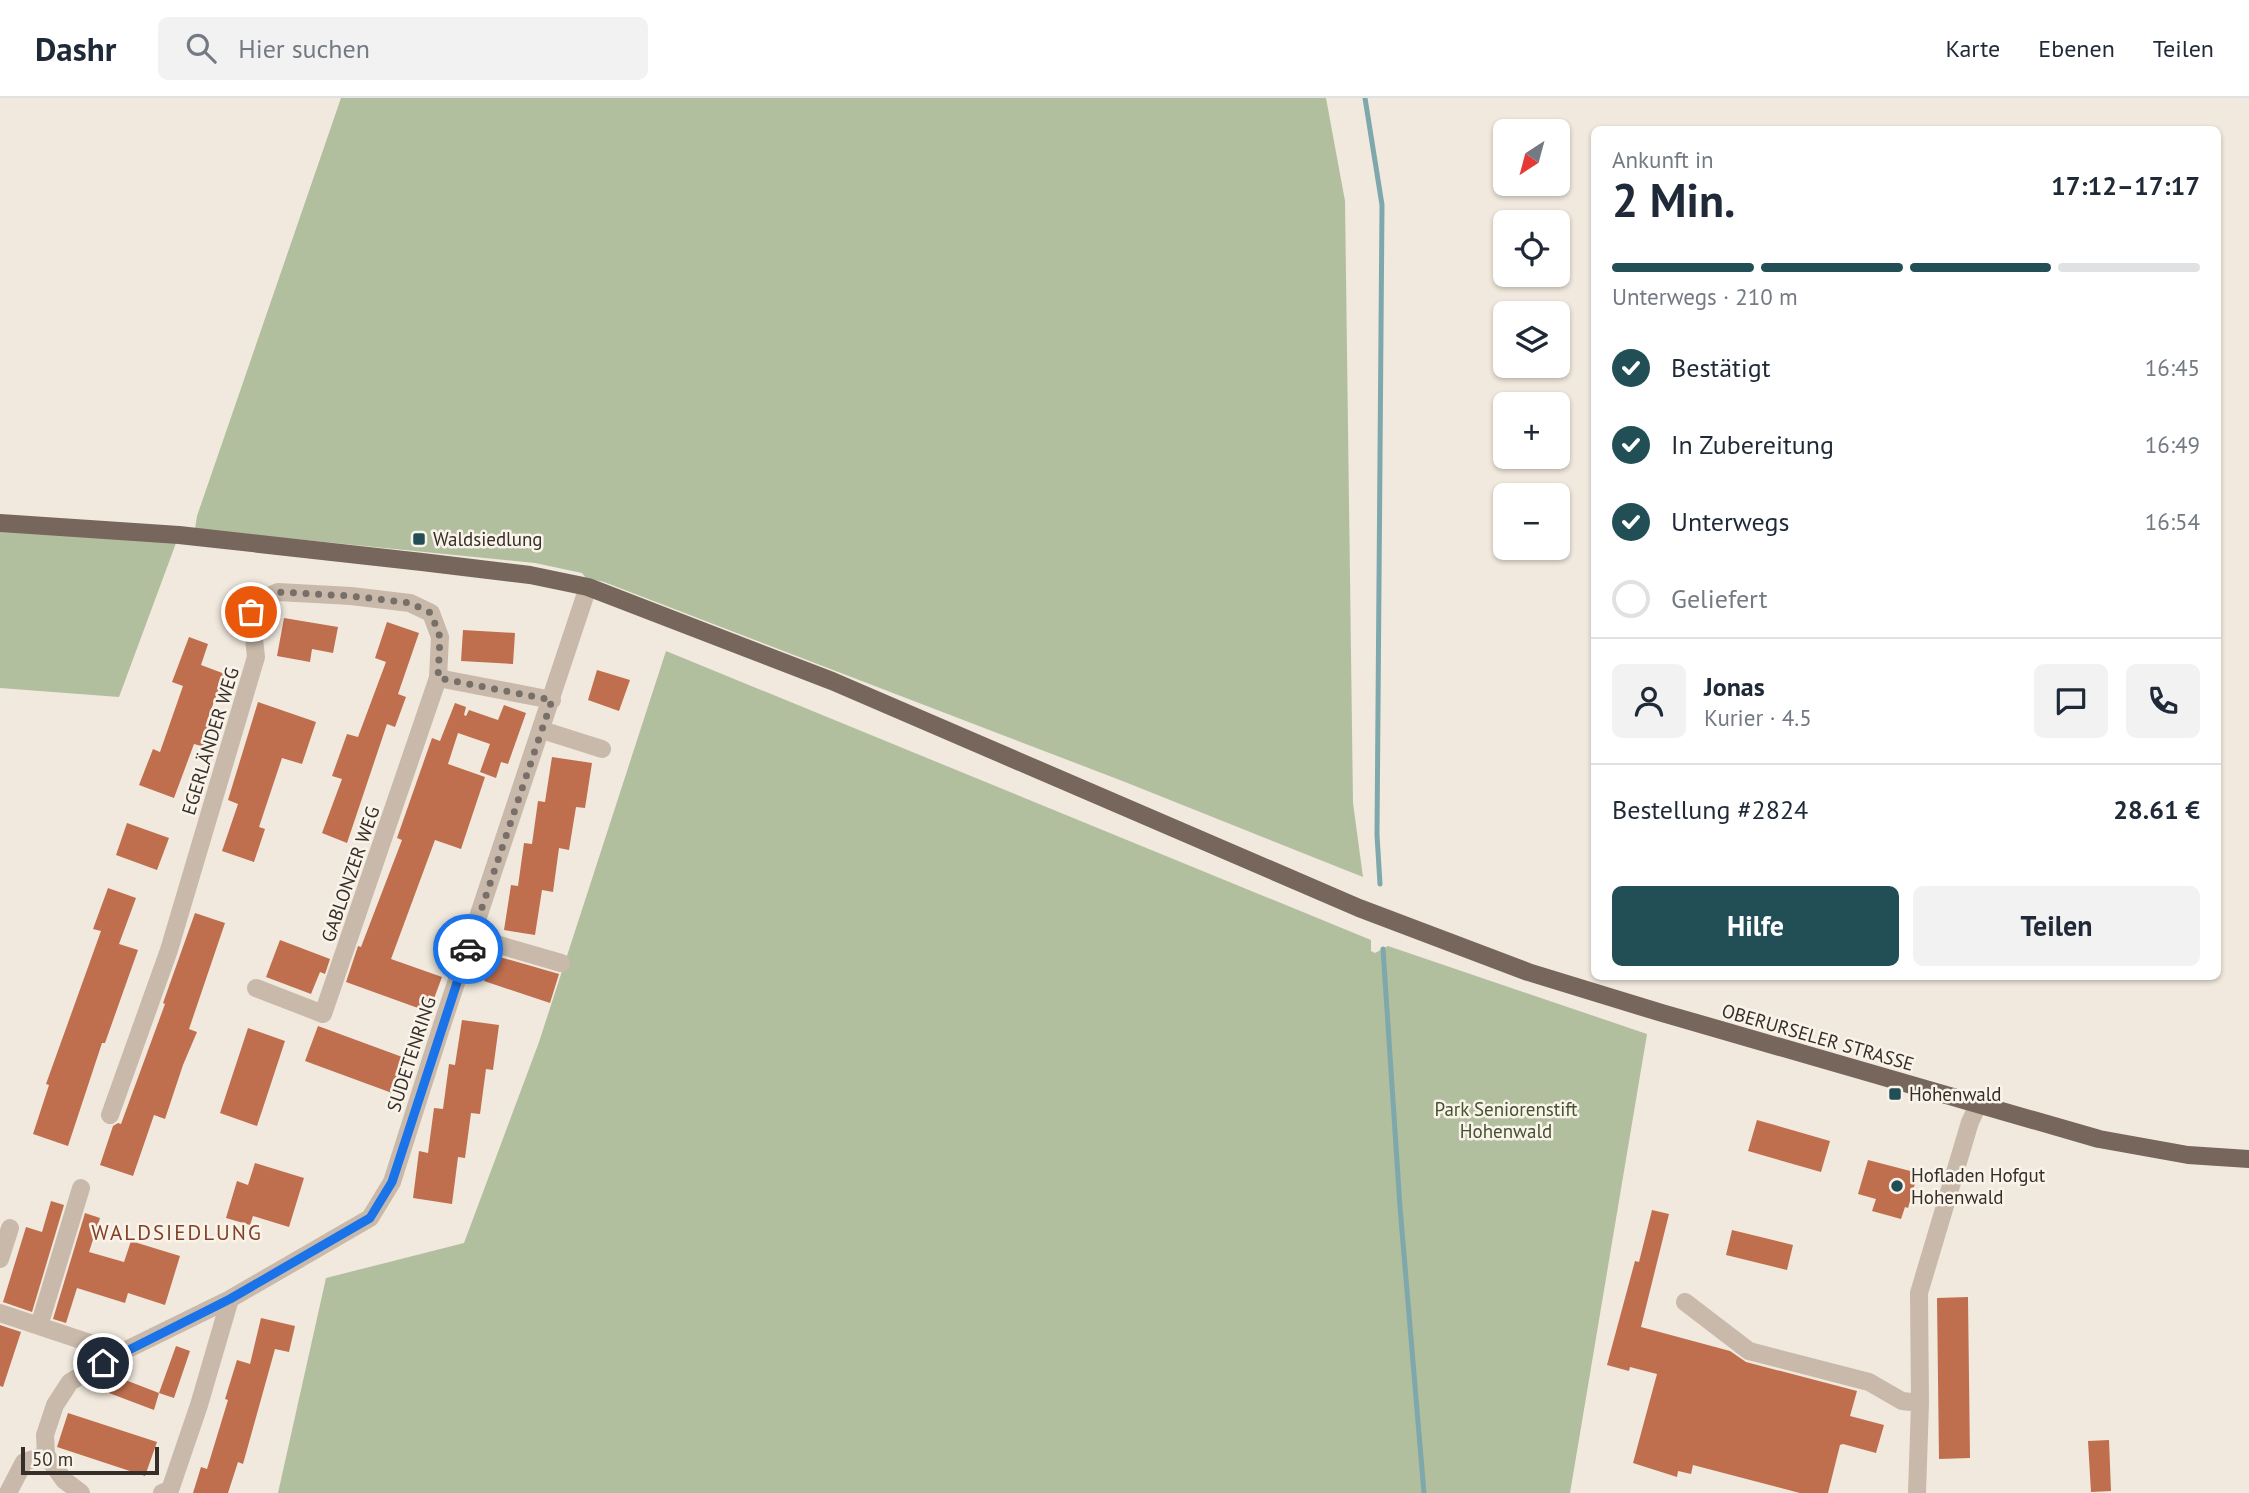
<!DOCTYPE html>
<html lang="de">
<head>
<meta charset="utf-8">
<style>
	:root { --surface:#fff; --page:#f2f2f3; --text:#1f2937; --muted:#747a83; --line:#e0e1e3; --accent:#214f55 }
	body { margin:0; font-family:"PT Sans",sans-serif; background:var(--page); color:var(--text); height:100vh; display:flex; flex-direction:column; font-size:26px; white-space:nowrap }
	* { box-sizing:border-box; margin:0 }
	p { font-size:23px; color:var(--muted) }
	.icon { flex:none; width:38px; height:38px; fill:none; stroke:currentColor; stroke-width:2; stroke-linecap:round; stroke-linejoin:round }
	.map { position:relative; flex:1; overflow:hidden }
	.side { position:absolute; left:1591px; top:28px; width:630px; height:854px; display:flex; flex-direction:column; background:var(--surface); border-radius:10px; box-shadow:0 2px 5px #0004 }
	.side>* { flex:none }
	.needle { width:46px; rotate:216deg }
	.buttons { position:absolute; left:1493px; top:21px; display:grid; gap:14px }
	.buttons a { display:grid; place-items:center; width:77px; height:77px; border-radius:10px; background:var(--surface); box-shadow:0 2px 5px #0004; font-size:35px }
	.scale { position:absolute; left:21px; bottom:18px; width:138px; box-sizing:border-box; padding-left:7px; border:4px solid #362e29; border-top:0; font-size:19px; line-height:24px; white-space:nowrap; color:#362e29; -webkit-text-stroke:5px #f9f3ea; paint-order:stroke }
	.pin { position:absolute; display:grid; place-items:center; width:60px; height:60px; color:#fff; margin:-30px; border:4px solid #fff; border-radius:50%; box-shadow:0 2px 7px #0007 }
	.courier { position:absolute; display:grid; place-items:center; width:70px; height:70px; margin:-35px; border:5px solid #1a73e8; border-radius:50%; background:#fff; color:#222; box-shadow:0 2px 9px #0007 }
	.head em { font-style:normal; font-weight:700 }
	.head div { display:flex; flex-direction:column-reverse }
	.head { display:flex; align-items:center; justify-content:space-between; height:119px; padding:0 21px }
	h1 { font-size:46px; font-weight:700; line-height:52px }
	.bar { display:grid; grid-template-columns:repeat(4,1fr); gap:10px 7px; align-content:center; height:84px; padding:0 21px }
	.bar i { height:9px; border-radius:5px; background:var(--line) }
	.bar .selected { background:var(--accent) }
	.bar p { grid-column:span 4 }
	.line { display:flex; align-items:center; gap:18px; padding:0 21px; border-top:2px solid var(--line) }
	.line div { flex:1 }
	.round { display:grid; place-items:center; flex:none; width:74px; height:74px; border-radius:10px; background:var(--page) }
	ol { padding:0 21px; list-style:none }
	li { display:flex; align-items:center; gap:21px; height:77px }
	li p { margin-inline-start:auto }
	li .icon { padding:7px; border-radius:50%; background:var(--accent); color:#fff; stroke-width:4 }
	li:last-child { color:var(--muted) }
	li i { width:38px; height:38px; border:4px solid var(--line); border-radius:50% }
	.button { display:flex; gap:14px; margin-top:auto; padding:14px 21px }
	.button a { flex:1; height:80px; border-radius:10px; background:var(--accent); color:#fff; font-size:28px; font-weight:700; line-height:80px; text-align:center }
	.button a+a { background:var(--page); color:var(--text) }
	header { display:flex; align-items:center; gap:42px; box-sizing:border-box; height:98px; padding:0 35px; background:var(--surface); border-bottom:2px solid var(--line) }
	header strong { font-size:33px }
	nav { display:flex; gap:38px; margin-inline-start:auto; font-size:24px }
	.search { width:490px; height:63px; background:var(--page); display:flex; align-items:center; gap:18px; box-sizing:border-box; padding:0 24px; border-radius:10px; color:var(--muted); font-size:26px }
	.map>svg:first-child { display:block }
</style>
</head>
<body>
<header>
<strong>Dashr</strong>
<div class="search"><svg class="icon" aria-label="search" viewBox="0 0 24 24"><circle cx="10" cy="10" r="6"/><path d="M15 15l6 6"/></svg>Hier suchen</div>
<nav><a>Karte</a><a>Ebenen</a><a>Teilen</a></nav>
</header>
<div class="map">
<svg width="2249" height="1395" viewBox="0 0 2249 1395">
	<rect width="100%" height="100%" fill="#f1e9dd"/>
	<!-- green -->
	<path fill="#b2bf9e" d="M341,0H1326L1345,103L1353,705L1363,779L1125,684L604,484L586,480L582,475L535,465L195,431L197,418Z
		M0,425L179,437L119,599L0,590Z
		M666,553L1371,842V853L1375,855L1388,848L1647,936L1570,1395H278L326,1180L464,1145L539,944Z"/>
	<g fill="none" stroke-linecap="round" stroke-linejoin="round">
		<!-- stream -->
		<path stroke="#7ea8ac" stroke-width="5" d="M1365,0L1382,107L1377,737L1380,786
			M1383,851L1400,1109L1424,1395"/>
	</g>
	<!-- building -->
	<path fill="#bf6f4e" d="M284,520L338,529L333,555L312,551L310,564L277,558Z
		M387,524L419,535L398,596L406,599L395,629L387,626L347,745L322,735L342,681L332,678L347,636L358,639L386,564L375,560Z
		M463,532L515,535L513,566L461,563Z
		M189,539L208,546L201,567L225,576L210,614L216,616L205,649L194,646L174,700L139,687L153,651L160,654L183,588L172,584Z
		M597,572L630,582L619,613L588,602Z
		M258,604L316,624L302,666L282,660L259,729L265,731L254,764L222,753L238,706L228,702Z
		M455,605L466,609L464,617L466,618L469,612L498,622L504,607L526,615L508,666L501,664L496,680L480,674L490,646L458,635L448,666L485,679L461,751L435,742L391,861L442,879L429,914L346,884L358,848L361,849L402,742L397,740L432,640L440,643Z
		M552,659L592,665L585,710L576,709L569,752L559,750L553,794L542,792L535,837L504,832L511,787L518,788L524,745L532,746L538,703L545,704Z
		M127,725L169,740L157,772L116,757Z
		M108,790L136,800L119,846L138,852L105,945H102L68,1048L33,1036L49,987L46,986L101,833L93,831Z
		M195,815L225,825L189,931L197,934L183,967L165,1021L154,1017L133,1078L100,1067L113,1028L118,1025L121,1026L165,906L163,905Z
		M280,842L330,861L325,876L320,874L311,896L266,879Z
		M493,857L559,876L550,905L484,883Z
		M462,922L499,927L493,972L486,971L480,1016L471,1015L465,1060L458,1059L452,1106L413,1100L419,1053L428,1055L434,1010L443,1011L449,966L455,967Z
		M318,928L405,960L392,995L305,963Z
		M248,930L285,943L257,1028L220,1015Z
		M1757,1022L1830,1043L1821,1074L1748,1053Z
		M1868,1062L1918,1075L1908,1110L1905,1109L1901,1121L1872,1113L1876,1101L1858,1096Z
		M255,1065L304,1080L289,1129L253,1118L250,1127L226,1120L237,1083L248,1087Z
		M51,1103L64,1107L32,1214L3,1204L26,1129L42,1134Z
		M1652,1112L1669,1116L1641,1229L1730,1253L1746,1264L1857,1293L1850,1318L1884,1327L1876,1355L1843,1346L1840,1347L1828,1395H1800L1693,1367L1691,1376L1678,1373L1677,1379L1633,1365L1657,1276L1630,1269L1629,1273L1607,1267L1635,1163L1639,1164Z
		M85,1115L100,1120L89,1154L124,1164L131,1143L180,1158L165,1207L128,1195L125,1205L77,1190L66,1225L53,1221Z
		M1732,1132L1793,1147L1787,1172L1726,1157Z
		M1968,1199L1970,1360L1939,1361L1937,1200Z
		M261,1220L295,1228L289,1254L275,1251L243,1366L238,1364L228,1395H193L201,1369L207,1371L228,1302L225,1301L237,1262L250,1266Z
		M0,1227L21,1234L3,1289L0,1288Z
		M176,1248L190,1253L174,1300L159,1295Z
		M115,1278L159,1295L154,1312L109,1295Z
		M68,1315L157,1344L145,1378L57,1349Z
		M2109,1342L2111,1393L2091,1394L2088,1343Z"/>
	<g fill="none" stroke-linecap="round" stroke-linejoin="round">
		<!-- minor -->
		<path stroke="#c8b9aa" stroke-width="18" d="M542,632L602,651
			M472,839L561,865
			M256,890L323,916L438,580
			M110,1017L169,852L256,559L251,514L258,503L278,494L351,498L410,505L431,515L440,539L438,580L552,602
			M0,1161L10,1130
			M230,1201L370,1120L392,1084L442,927L588,489
			M1685,1204L1749,1253L1869,1284L1902,1303L1920,1305
			M0,1215L120,1255
			M39,1228L81,1090
			M8,1395L24,1364L46,1357
			M81,1395L64,1382L46,1357L45,1337L55,1307L70,1284L120,1255L230,1201L199,1307L170,1392L162,1395
			M1917,1395L1920,1305L1919,1195L1970,1024L1978,1007"/>
		<!-- major -->
		<path stroke="#77665b" stroke-width="18" d="M0,425L179,437L422,464L530,477L588,489L832,583L1359,810L1528,874L1662,915L2099,1041L2188,1057L2249,1061"/>
	</g>
	<g fill="none" stroke-linecap="round" stroke-linejoin="round">
		<!-- done -->
		<path stroke="#776f68" stroke-width="7" stroke-dasharray="0 12.6" d="M251,514L258,503L278,494L351,498L410,505L431,515L440,539L438,580L552,602L468,851"/>
		<!-- route -->
		<path stroke="#1a73e8" stroke-width="9" d="M103,1265L230,1201L370,1120L392,1084L468,851"/>
	</g>
	<!-- markers -->
	<g fill="#214f55" stroke="#f9f3ea" stroke-width="2.5">
		<rect x="412" y="434" width="14" height="14" rx="3.5"/>
		<rect x="1888" y="989" width="14" height="14" rx="3.5"/>
		<circle cx="1897" cy="1088" r="7"/>
	</g>
	<g text-anchor="middle" stroke-width="5" stroke-linejoin="round" paint-order="stroke">
		<!-- poi labels -->
		<g font-size="19" fill="#362e29" stroke="#f9f3ea" text-anchor="start">
			<text x="433" y="448">Waldsiedlung</text>
			<text x="1909" y="1003">Hohenwald</text>
			<text x="1911" y="1084">Hofladen Hofgut<tspan x="1911" dy="22">Hohenwald</tspan></text>
		</g>
		<!-- street labels -->
		<g font-size="19" fill="#362e29" stroke="#f9f3ea">
			<text transform="translate(210 643) rotate(-73)" y="7">EGERLÄNDER WEG</text>
			<text transform="translate(350 776) rotate(-71)" y="7">GABLONZER WEG</text>
			<text transform="translate(1818 939) rotate(16)" y="7">OBERURSELER STRASSE</text>
			<text transform="translate(411 956) rotate(-72)" y="7">SUDETENRING</text>
		</g>
		<!-- park labels -->
		<g font-size="19" fill="#43532e" stroke="#f9f3ea">
			<text x="1506" y="1018">Park Seniorenstift<tspan x="1506" dy="22">Hohenwald</tspan></text>
		</g>
		<!-- neighbourhood labels -->
		<g font-size="21" letter-spacing="2" fill="#804127" stroke="#f9f3ea">
			<text x="177" y="1142">WALDSIEDLUNG</text>
		</g>
	</g>
</svg>
<div class="buttons">
<a><svg class="needle" viewBox="-14 -14 28 28"><path d="M0-13l5 13h-10z" fill="#e53935"/><path d="M0 13l5-13h-10z" fill="#747a83"/></svg></a>
<a><svg class="icon" aria-label="locate" viewBox="0 0 24 24"><circle cx="12" cy="12" r="6"/><path d="M12 2v4M12 18v4M2 12h4M18 12h4"/></svg></a>
<a><svg class="icon" aria-label="layers" viewBox="0 0 24 24"><path d="M12 4l9 5-9 5-9-5zM3 14l9 5 9-5"/></svg></a>
<a>+</a>
<a>−</a>
</div>
<div class="scale">50 m</div>
<div class="pin" style="left:251px;top:514px;background:#ea580c"><svg class="icon" aria-label="bag" viewBox="0 0 24 24"><path d="M5 8h14l-1 12H6zM9 8a3 3 0 0 1 6 0"/></svg></div>
<div class="pin" style="left:103px;top:1265px;background:#1f2937"><svg class="icon" aria-label="home" viewBox="0 0 24 24"><path d="M3 11l9-7 9 7M6 9v11h12V9"/></svg></div>
<div class="courier" style="left:468px;top:851px"><svg class="icon" aria-label="car" viewBox="0 0 24 24"><path d="M5 17H2v-5l4-1 3-4h7l3 4 3 1v5h-3M9 17h6M6 11h13"/><circle cx="7" cy="17" r="2"/><circle cx="17" cy="17" r="2"/></svg></div>
<section class="side">
<div class="head"><div><h1>2 Min.</h1><p>Ankunft in</p></div><em>17:12–17:17</em></div>
<div class="bar"><i class="selected"></i><i class="selected"></i><i class="selected"></i><i></i><p>Unterwegs · 210 m</p></div>
<ol>
<li><svg class="icon" aria-label="check" viewBox="0 0 24 24"><path d="M5 12l5 5 9-10"/></svg>Bestätigt<p>16:45</p></li>
<li><svg class="icon" aria-label="check" viewBox="0 0 24 24"><path d="M5 12l5 5 9-10"/></svg>In Zubereitung<p>16:49</p></li>
<li><svg class="icon" aria-label="check" viewBox="0 0 24 24"><path d="M5 12l5 5 9-10"/></svg>Unterwegs<p>16:54</p></li>
<li><i></i>Geliefert</li>
</ol>
<div class="line" style="height:126px"><a class="round"><svg class="icon" aria-label="person" viewBox="0 0 24 24"><circle cx="12" cy="8" r="4"/><path d="M4 21q1-7 8-7t8 7"/></svg></a><div><b>Jonas</b><p>Kurier · 4.5</p></div><a class="round"><svg class="icon" aria-label="chat" viewBox="0 0 24 24"><path d="M4 5h16v11H9l-5 4z"/></svg></a><a class="round"><svg class="icon" aria-label="phone" viewBox="0 0 24 24"><path d="M5 4h4l2 5-3 2q2 4 5 5l2-3 5 2v4C11 20 4 13 5 4z"/></svg></a></div>
<div class="line" style="height:91px"><div>Bestellung #2824</div><b>28.61 €</b></div>
<div class="button"><a>Hilfe</a><a>Teilen</a></div>
</section>
</div>
</body>
</html>
